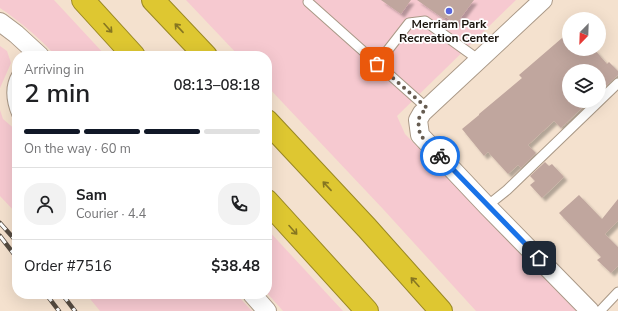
<!DOCTYPE html>
<html lang="en">
<head>
<meta charset="utf-8">
<style>
	:root { --surface:#fff; --page:#f2f2f2; --text:#202124; --muted:#757577; --line:#e0e0e0; --accent:#111827 }
	body { margin:0; font-family:"Nunito Sans",sans-serif; background:var(--page); color:var(--text); height:100vh; display:flex; flex-direction:column; font-size:15px; white-space:nowrap }
	* { box-sizing:border-box; margin:0 }
	p { font-size:13px; color:var(--muted) }
	.icon { flex:none; width:22px; height:22px; fill:none; stroke:currentColor; stroke-width:2; stroke-linecap:round; stroke-linejoin:round }
	.map { position:relative; flex:1; overflow:hidden }
	.panel { position:absolute; left:12px; top:51px; width:260px; height:248px; display:flex; flex-direction:column; background:var(--surface); border-radius:16px; box-shadow:0 4px 16px #0002 }
	.panel>* { flex:none }
	.needle { width:26px; rotate:203deg }
	.fabs { position:absolute; left:562px; top:12px; display:grid; gap:8px }
	.fabs a { display:grid; place-items:center; width:44px; height:44px; border-radius:50%; background:var(--surface); box-shadow:0 4px 16px #0002; font-size:20px }
	.pin { position:absolute; display:grid; place-items:center; width:34px; height:34px; color:#fff; margin:-17px; border-radius:8px; box-shadow:0 2px 6px #0006 }
	.courier { position:absolute; display:grid; place-items:center; width:40px; height:40px; margin:-20px; border:3px solid #1a73e8; border-radius:50%; background:#fff; color:#222; box-shadow:0 1px 5px #0007 }
	.overview em { font-style:normal; font-weight:600 }
	.overview div { display:flex; flex-direction:column-reverse }
	.overview { display:flex; align-items:center; justify-content:space-between; height:68px; padding:0 12px }
	h1 { font-size:26px; font-weight:600; line-height:30px }
	.bar { display:grid; grid-template-columns:repeat(4,1fr); gap:6px 4px; align-content:center; height:48px; padding:0 12px }
	.bar i { height:5px; border-radius:3px; background:var(--line) }
	.bar .selected { background:var(--accent) }
	.bar p { grid-column:span 4 }
	.line { display:flex; align-items:center; gap:10px; padding:0 12px; border-top:1px solid var(--line) }
	.line div { flex:1 }
	.round { display:grid; place-items:center; flex:none; width:42px; height:42px; border-radius:16px; background:var(--page) }
	.map>svg:first-child { display:block }
</style>
</head>
<body>
<div class="map">
<svg width="618" height="311" viewBox="0 0 618 311">
	<defs>
		<filter id="shadow"><feDropShadow dx="3.5" dy="3.5" stdDeviation="1" flood-color="#0004"/></filter>
	</defs>
	<rect width="100%" height="100%" fill="#f4e1ce"/>
	<!-- green -->
	<path fill="#f6c9d0" d="M0,0H54L106,56H56C38,37 22,23 0,8Z
		M186,0H516L397,116L405,134L578,311H476L383,209L267,86V56H239Z
		M0,46L7,51L11,63L0,88Z
		M0,110L3,119L17,131V214L0,196Z
		M267,229L343,311H283L267,293Z
		M86,294H236L252,311H100Z"/>
	<!-- building -->
	<path fill="#c0a69e" filter="url(#shadow)" d="M381,0H411L401,14Z
		M417,0H474L456,24L446,17L444,19Z
		M569,32V49H594L607,64L609,62L618,71V75L606,86L599,79V71H569V101H589L561,128L554,121L528,145L536,153L521,168L518,165L508,174L488,152L484,156L462,129L479,115V114L522,78L519,75Z
		M545,162L549,166L552,164L564,177L542,198L530,185L535,181L530,176Z
		M579,195L602,219L618,199V221L605,234L618,247V266L611,273L597,260L601,257L559,213Z"/>
	<g fill="none" stroke-linecap="round" stroke-linejoin="round">
		<defs>
			<path id="lane" d="M308,2L427,108
				M377,64L409,23L425,21L479,60
				M17,74C9,87 11,101 17,115
				M487,206L507,190L618,83
				M600,311L618,292"/>
			<path id="street" d="M543,0L422,113L418,120L420,135L487,206L590,311
				M0,22L16,34L40,56
				M252,294L267,311"/>
			<path id="highway" d="M83,0L134,56
				M153,0L206,56
				M267,121L367,228L441,311
				M267,201L367,311"/>
		</defs>
		<!-- lane casing -->
		<use href="#lane" stroke="#a99886" stroke-width="11"/>
		<!-- street casing -->
		<use href="#street" stroke="#a99886" stroke-width="20"/>
		<!-- highway casing -->
		<use href="#highway" stroke="#998824" stroke-width="24"/>
		<!-- lane -->
		<use href="#lane" stroke="#fff" stroke-width="9"/>
		<!-- street -->
		<use href="#street" stroke="#fff" stroke-width="18"/>
		<!-- highway -->
		<use href="#highway" stroke="#dec731" stroke-width="22"/>
		<defs>
			<path id="rail" d="M0,223L17,242
				M0,236L17,258
				M46,294L59,311
				M62,294L75,311"/>
		</defs>
		<!-- rail casing -->
		<use href="#rail" stroke="#554b41" stroke-width="4.5"/>
		<!-- rail -->
		<use href="#rail" stroke="#fff" stroke-width="3" stroke-dasharray="9" stroke-linecap="butt"/>
	</g>
	<!-- one-way arrows -->
	<defs><path id="oneway-shaft" d="M-6 0H5M1.5-3L5.5 0L1.5 3" fill="none" stroke-width="1.6" stroke-linecap="round" stroke-linejoin="round"/></defs>
	<g stroke="#867621">
		<use href="#oneway-shaft" transform="translate(108 28) rotate(48)"/>
		<use href="#oneway-shaft" transform="translate(179 28) rotate(-133)"/>
		<use href="#oneway-shaft" transform="translate(327 186) rotate(-133)"/>
		<use href="#oneway-shaft" transform="translate(293 230) rotate(48)"/>
		<use href="#oneway-shaft" transform="translate(415 282) rotate(-132)"/>
	</g>
	<g fill="none" stroke-linecap="round" stroke-linejoin="round">
		<!-- done -->
		<path stroke="#665c51" stroke-width="4" stroke-dasharray="0 7.2" d="M377,64L427,108L422,113L418,120L420,135L440,156"/>
		<!-- route -->
		<path stroke="#1a73e8" stroke-width="5" d="M440,156L539,258"/>
	</g>
	<!-- markers -->
	<circle fill="#5965dc" stroke="#fff" stroke-width="1.5" cx="449" cy="11" r="4"/>
	<g text-anchor="middle" stroke-width="3.5" stroke-linejoin="round" paint-order="stroke">
		<!-- poi labels -->
		<g font-size="12" font-weight="bold" fill="#1a140d" stroke="#fff">
			<text x="449" y="28">Merriam Park<tspan x="449" dy="14">Recreation Center</tspan></text>
		</g>
	</g>
</svg>
<div class="fabs">
<a><svg class="needle" viewBox="-14 -14 28 28"><path d="M0-13l5 13h-10z" fill="#e53935"/><path d="M0 13l5-13h-10z" fill="#757577"/></svg></a>
<a><svg class="icon" aria-label="layers" viewBox="0 0 24 24"><path d="M12 4l9 5-9 5-9-5zM3 14l9 5 9-5"/></svg></a>
</div>
<div class="pin" style="left:377px;top:64px;background:#ea580c"><svg class="icon" aria-label="bag" viewBox="0 0 24 24"><path d="M5 8h14l-1 12H6zM9 8a3 3 0 0 1 6 0"/></svg></div>
<div class="pin" style="left:539px;top:258px;background:#1f2937"><svg class="icon" aria-label="home" viewBox="0 0 24 24"><path d="M3 11l9-7 9 7M6 9v11h12V9"/></svg></div>
<div class="courier" style="left:440px;top:156px"><svg class="icon" aria-label="bike" viewBox="0 0 24 24"><circle cx="6" cy="16" r="4"/><circle cx="18" cy="16" r="4"/><path d="M6 16l4-8h5l3 8M10 8l3 8H6M13 5h3"/></svg></div>
<section class="panel">
<div class="overview"><div><h1>2 min</h1><p>Arriving in</p></div><em>08:13–08:18</em></div>
<div class="bar"><i class="selected"></i><i class="selected"></i><i class="selected"></i><i></i><p>On the way · 60 m</p></div>
<div class="line" style="height:72px"><a class="round"><svg class="icon" aria-label="person" viewBox="0 0 24 24"><circle cx="12" cy="8" r="4"/><path d="M4 21q1-7 8-7t8 7"/></svg></a><div><b>Sam</b><p>Courier · 4.4</p></div><a class="round"><svg class="icon" aria-label="phone" viewBox="0 0 24 24"><path d="M5 4h4l2 5-3 2q2 4 5 5l2-3 5 2v4C11 20 4 13 5 4z"/></svg></a></div>
<div class="line" style="height:52px"><div>Order #7516</div><b>$38.48</b></div>
</section>
</div>
</body>
</html>
